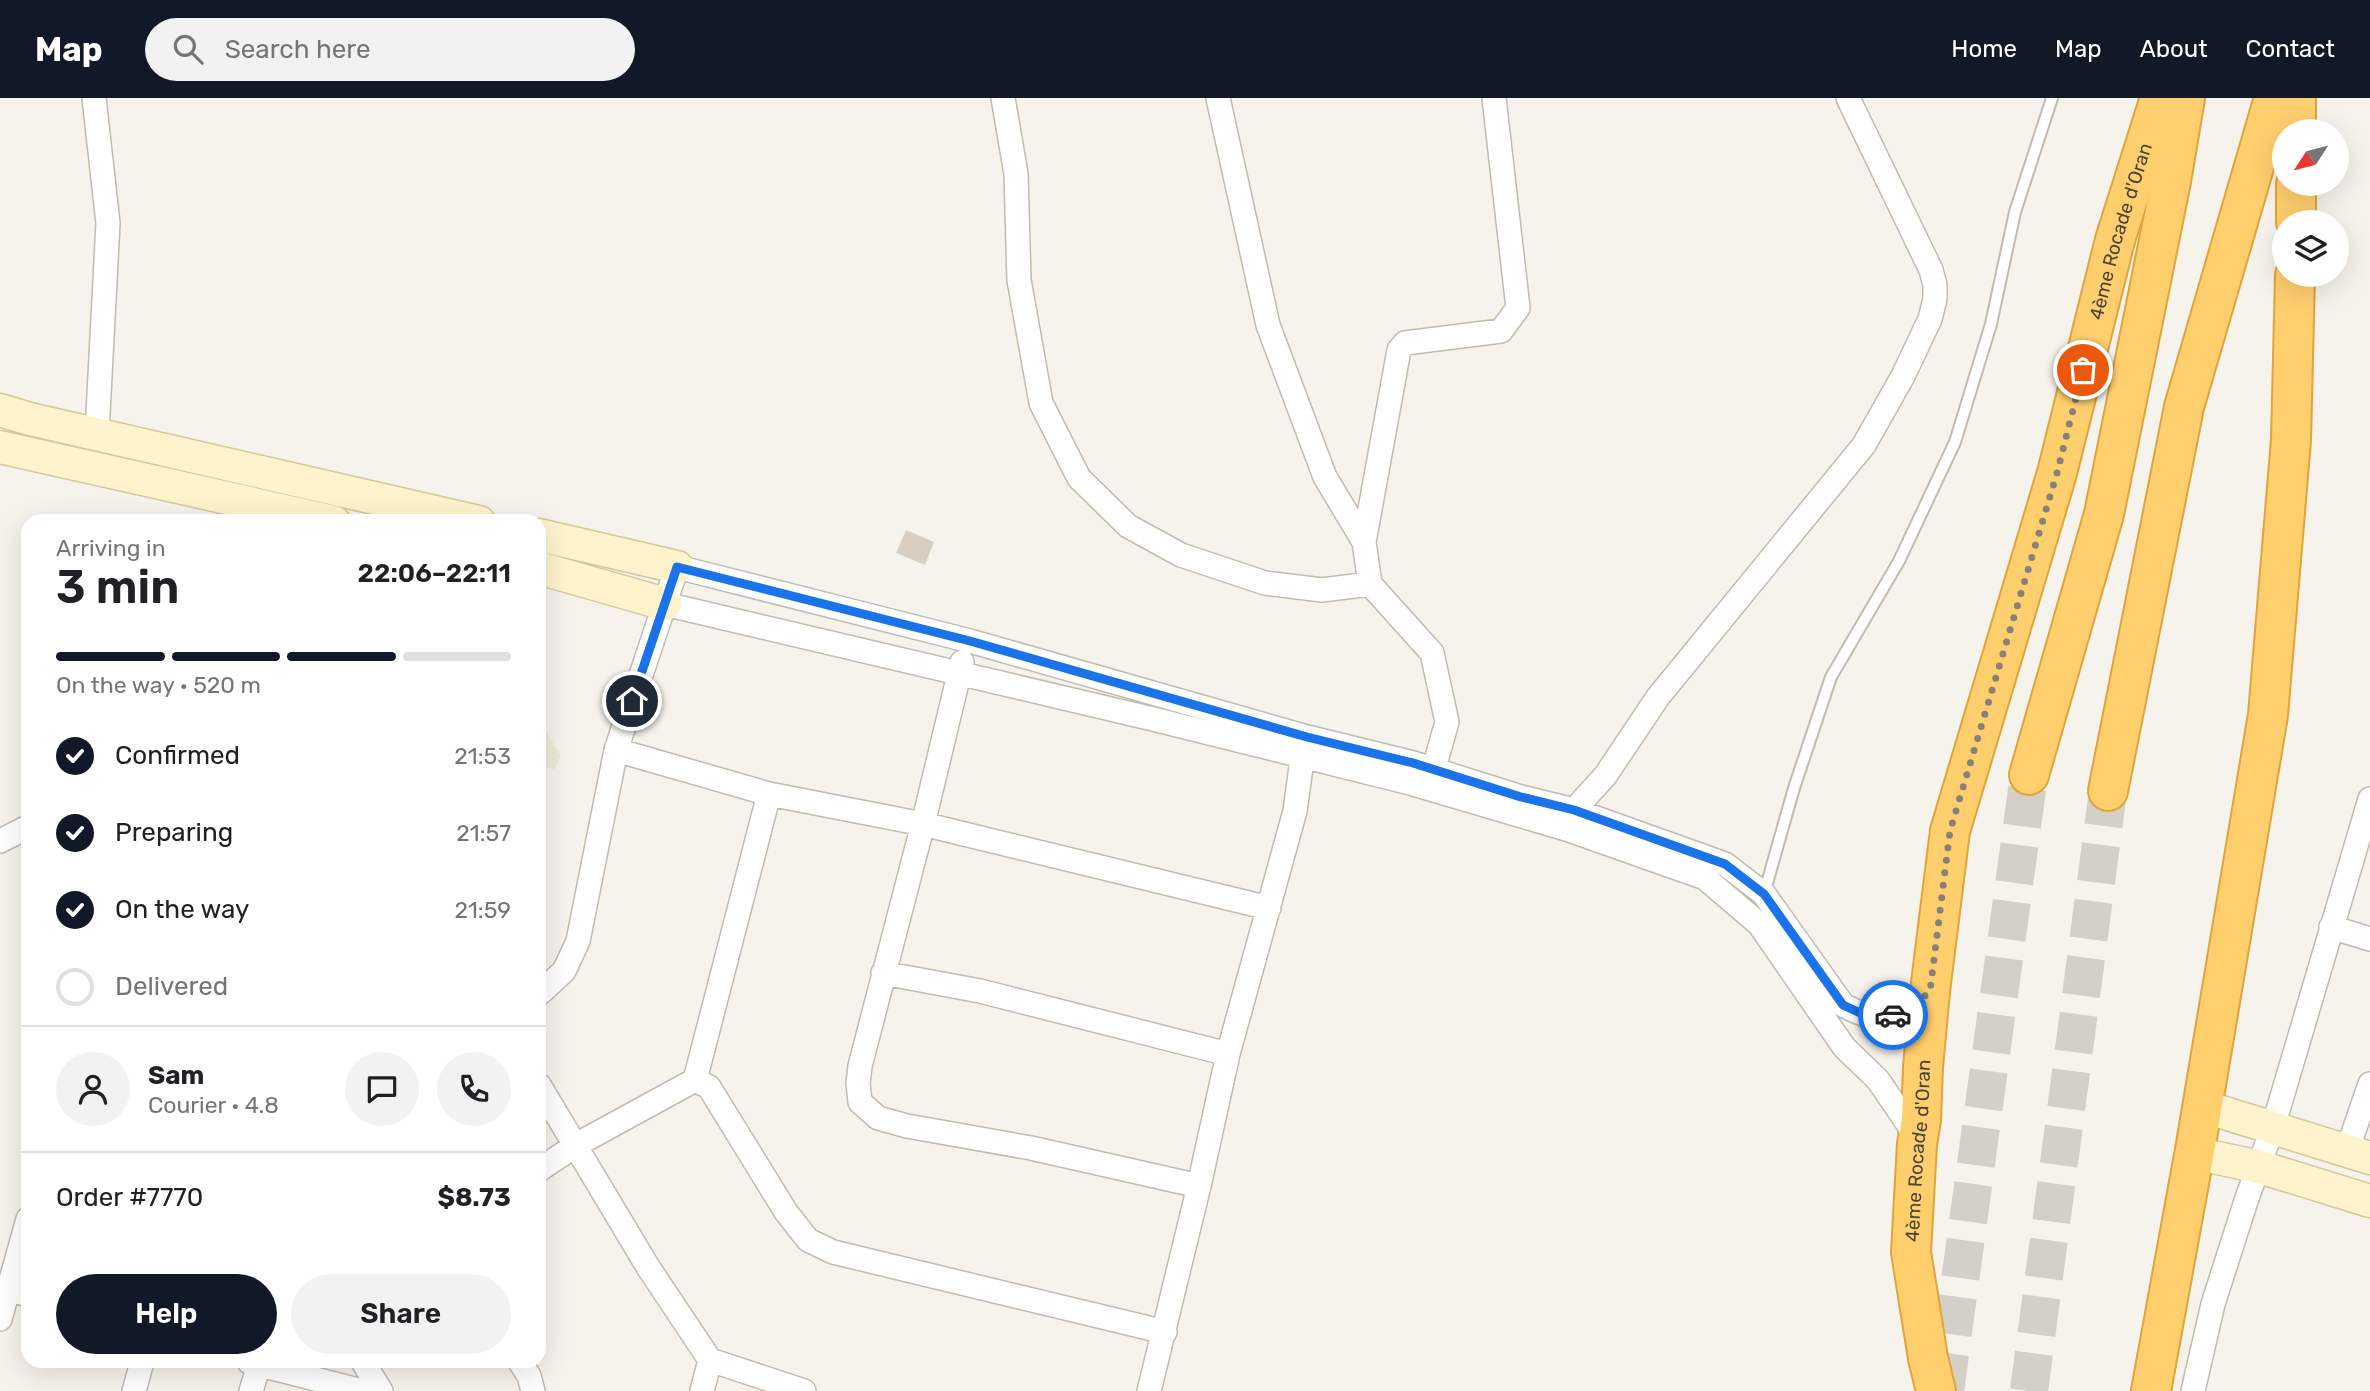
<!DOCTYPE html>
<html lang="en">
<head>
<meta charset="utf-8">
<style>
	:root { --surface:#fff; --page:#f2f2f2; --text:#202124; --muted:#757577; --line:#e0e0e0; --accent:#111827 }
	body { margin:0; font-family:Rubik,sans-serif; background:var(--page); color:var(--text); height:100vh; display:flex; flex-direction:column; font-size:26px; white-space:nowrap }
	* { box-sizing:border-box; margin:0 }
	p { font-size:23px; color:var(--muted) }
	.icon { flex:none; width:38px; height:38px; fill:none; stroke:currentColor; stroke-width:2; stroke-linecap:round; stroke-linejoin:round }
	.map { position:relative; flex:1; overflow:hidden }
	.drawer { position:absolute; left:21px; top:416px; width:525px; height:854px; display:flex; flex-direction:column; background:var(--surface); border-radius:21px; box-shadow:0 7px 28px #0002 }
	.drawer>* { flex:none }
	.needle { width:46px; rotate:234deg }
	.buttons { position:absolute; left:2272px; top:21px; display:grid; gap:14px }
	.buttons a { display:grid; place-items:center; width:77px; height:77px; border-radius:50%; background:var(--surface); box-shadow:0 7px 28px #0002; font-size:35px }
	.pin { position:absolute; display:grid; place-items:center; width:60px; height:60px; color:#fff; margin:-30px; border:4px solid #fff; border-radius:50%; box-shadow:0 2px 7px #0007 }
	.courier { position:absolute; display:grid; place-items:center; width:70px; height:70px; margin:-35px; border:5px solid #1a73e8; border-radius:50%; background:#fff; color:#222; box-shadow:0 2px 9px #0007 }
	.overview em { font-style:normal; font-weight:600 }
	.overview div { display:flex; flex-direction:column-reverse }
	.overview { display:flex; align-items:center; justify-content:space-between; height:119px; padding:0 35px }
	h1 { font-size:46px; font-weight:600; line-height:52px }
	.bar { display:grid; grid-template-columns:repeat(4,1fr); gap:10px 7px; align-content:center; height:84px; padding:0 35px }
	.bar i { height:9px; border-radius:5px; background:var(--line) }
	.bar .selected { background:var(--accent) }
	.bar p { grid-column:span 4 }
	.line { display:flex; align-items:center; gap:18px; padding:0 35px; border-top:2px solid var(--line) }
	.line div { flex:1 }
	.round { display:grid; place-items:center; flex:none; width:74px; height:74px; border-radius:37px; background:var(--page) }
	ol { padding:0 35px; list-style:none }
	li { display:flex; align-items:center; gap:21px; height:77px }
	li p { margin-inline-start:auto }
	li .icon { padding:7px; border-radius:50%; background:var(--accent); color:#fff; stroke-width:4 }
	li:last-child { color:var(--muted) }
	li i { width:38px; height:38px; border:4px solid var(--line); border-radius:50% }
	.primary-button { display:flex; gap:14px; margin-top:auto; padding:14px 35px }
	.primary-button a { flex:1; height:80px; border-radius:42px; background:var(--accent); color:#fff; font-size:28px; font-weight:600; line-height:80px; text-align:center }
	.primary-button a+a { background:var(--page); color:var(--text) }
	header { display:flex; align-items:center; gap:42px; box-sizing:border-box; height:98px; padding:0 35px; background:var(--accent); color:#fff }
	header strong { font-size:33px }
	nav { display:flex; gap:38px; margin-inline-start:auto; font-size:24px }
	.search { width:490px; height:63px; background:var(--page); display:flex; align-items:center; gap:18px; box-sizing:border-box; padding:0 24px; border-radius:38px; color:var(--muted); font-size:26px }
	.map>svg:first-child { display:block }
</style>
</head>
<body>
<header>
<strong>Map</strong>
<div class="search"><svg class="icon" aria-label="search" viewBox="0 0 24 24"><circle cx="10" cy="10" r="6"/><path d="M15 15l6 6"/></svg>Search here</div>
<nav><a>Home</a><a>Map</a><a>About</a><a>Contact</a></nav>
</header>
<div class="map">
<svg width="2370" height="1293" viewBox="0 0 2370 1293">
	<rect width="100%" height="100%" fill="#f6f3ec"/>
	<!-- education -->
	<path fill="#efe8d6" d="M539,622L561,658L555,671L539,669Z"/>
	<!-- building -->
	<path fill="#d8cfc1" d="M906,432L934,444L925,467L896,455Z"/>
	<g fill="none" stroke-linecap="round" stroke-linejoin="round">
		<!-- highway-tunnel -->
		<path stroke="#d4d0c8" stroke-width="38" stroke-dasharray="38 19" stroke-linecap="butt" d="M1945,1293L2029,677
			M2029,1293L2108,693"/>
		<defs>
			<path id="lane" d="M1764,796L1794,690L1831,579L1899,463L1955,344L1991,226L2015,114L2052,0"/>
			<path id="street" d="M94,0L108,125L97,335
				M1003,0L1016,76L1019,182L1041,305L1079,380L1128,428L1181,457L1265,485L1322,492L1370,486
				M1218,0L1268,227L1325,379L1364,444
				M665,506L1153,621L1410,685L1566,731L1705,780L1759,826L1844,949L1878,982L1908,1026L1915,1042
				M962,564L923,726L860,968L858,985L860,1004L878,1020L907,1028L1031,1050L1199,1088
				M616,652L769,696L923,726L1269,810
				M1430,684L1447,624L1432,555L1370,486L1364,444L1399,252L1405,245L1501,233L1518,210L1494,0
				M769,696L695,982L709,989L786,1114L808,1142L833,1154L1165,1234
				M1574,712L1605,678L1658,599L1864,347L1903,278L1930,221L1935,201V187L1931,172L1848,0
				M0,743L28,729
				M2331,829L2370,841
				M883,875L980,893L1228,956
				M539,896L564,873L578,843L616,652L677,469L970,543L1307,639L1413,665L1521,699L1574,712L1725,766L1764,796L1843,907C1881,928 1898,921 1930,893
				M539,987L648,1169L710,1262L804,1293
				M2347,1053L2370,986
				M539,1072L576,1047L695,982
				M0,1189L28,1197
				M0,1221L28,1121
				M249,1264L362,1293
				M363,1264L381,1293
				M520,1264L529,1278L533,1293
				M134,1293L142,1264
				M251,1293L260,1264
				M702,1293L710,1262
				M1149,1293L1199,1088L1228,956L1295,713L1304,647
				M2193,1293L2213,1206L2247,1100L2273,1029L2370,701"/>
			<path id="secondary" d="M0,312L30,321L479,424
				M0,349L334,424
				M539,437L677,469
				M539,470L665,506
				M2202,1008L2370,1060
				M2194,1055L2260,1069L2370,1103"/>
			<g id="highway">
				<path d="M2296,33V0"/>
				<path d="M2296,124V86"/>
				<path d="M2029,677L2104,416L2171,83L2185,0"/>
				<path d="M2108,693L2184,309L2274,0"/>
				<path id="s1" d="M1936,1293L1928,1260L1911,1154L1917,1046L1921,1022L1923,969L1930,893L1950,733L2057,375L2115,142L2160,0"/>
				<path d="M2151,1293L2195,1052L2268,617L2291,342L2295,177"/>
			</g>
		</defs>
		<!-- lane casing -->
		<use href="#lane" stroke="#c2bbae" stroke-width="14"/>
		<!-- street casing -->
		<use href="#street" stroke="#c2bbae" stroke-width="26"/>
		<!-- secondary casing -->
		<use href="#secondary" stroke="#d6c79b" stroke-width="35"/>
		<!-- highway casing -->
		<use href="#highway" stroke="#e0a43c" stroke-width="42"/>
		<!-- lane -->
		<use href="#lane" stroke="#fff" stroke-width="10"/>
		<!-- street -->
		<use href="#street" stroke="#fff" stroke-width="23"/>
		<!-- secondary -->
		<use href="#secondary" stroke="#fff3cd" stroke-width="32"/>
		<!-- highway -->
		<use href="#highway" stroke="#ffcf6e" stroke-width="38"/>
	</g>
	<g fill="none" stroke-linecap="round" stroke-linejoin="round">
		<!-- done -->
		<path stroke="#878178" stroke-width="7" stroke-dasharray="0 12.6" d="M1893,917L1916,906L1930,893L1950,733L2057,375L2083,272"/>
		<!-- route -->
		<path stroke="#1a73e8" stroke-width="9" d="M632,603L677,469L970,543L1307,639L1413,665L1521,699L1574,712L1725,766L1764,796L1843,907L1869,919L1884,921L1893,917"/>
	</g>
	<g text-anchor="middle" stroke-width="5" stroke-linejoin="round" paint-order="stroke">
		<!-- street labels -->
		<g font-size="19" fill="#4b4439" stroke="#fff">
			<text dy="7" stroke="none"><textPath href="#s1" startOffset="1188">4ème Rocade d'Oran</textPath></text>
			<text dy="7" stroke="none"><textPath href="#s1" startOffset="243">4ème Rocade d'Oran</textPath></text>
		</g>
	</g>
</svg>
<div class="buttons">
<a><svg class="needle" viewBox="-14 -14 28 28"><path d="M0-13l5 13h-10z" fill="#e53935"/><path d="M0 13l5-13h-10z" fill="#757577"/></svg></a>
<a><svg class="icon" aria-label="layers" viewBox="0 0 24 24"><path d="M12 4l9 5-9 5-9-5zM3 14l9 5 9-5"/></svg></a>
</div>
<div class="pin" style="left:2083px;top:272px;background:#ea580c"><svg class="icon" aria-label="bag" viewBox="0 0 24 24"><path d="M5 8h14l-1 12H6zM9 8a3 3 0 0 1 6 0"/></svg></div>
<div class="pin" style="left:632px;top:603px;background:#1f2937"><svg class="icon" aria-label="home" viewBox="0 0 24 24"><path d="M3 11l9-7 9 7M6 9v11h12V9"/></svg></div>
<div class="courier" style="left:1893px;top:917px"><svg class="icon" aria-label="car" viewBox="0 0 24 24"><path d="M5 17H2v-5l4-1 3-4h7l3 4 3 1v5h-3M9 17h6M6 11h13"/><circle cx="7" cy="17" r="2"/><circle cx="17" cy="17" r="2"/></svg></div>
<section class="drawer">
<div class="overview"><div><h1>3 min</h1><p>Arriving in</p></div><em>22:06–22:11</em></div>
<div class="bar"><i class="selected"></i><i class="selected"></i><i class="selected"></i><i></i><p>On the way · 520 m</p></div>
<ol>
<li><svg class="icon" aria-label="check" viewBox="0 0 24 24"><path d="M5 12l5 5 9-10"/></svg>Confirmed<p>21:53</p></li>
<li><svg class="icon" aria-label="check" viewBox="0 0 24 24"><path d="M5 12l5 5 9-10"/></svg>Preparing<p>21:57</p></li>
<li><svg class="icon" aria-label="check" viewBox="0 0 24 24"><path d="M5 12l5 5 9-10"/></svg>On the way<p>21:59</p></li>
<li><i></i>Delivered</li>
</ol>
<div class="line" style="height:126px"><a class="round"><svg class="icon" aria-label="person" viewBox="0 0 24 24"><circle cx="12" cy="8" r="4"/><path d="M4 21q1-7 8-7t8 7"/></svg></a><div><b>Sam</b><p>Courier · 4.8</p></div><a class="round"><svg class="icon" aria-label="chat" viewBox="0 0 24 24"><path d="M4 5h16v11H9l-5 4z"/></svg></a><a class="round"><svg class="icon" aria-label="phone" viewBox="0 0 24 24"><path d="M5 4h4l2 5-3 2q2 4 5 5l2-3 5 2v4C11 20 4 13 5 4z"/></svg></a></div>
<div class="line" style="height:91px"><div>Order #7770</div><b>$8.73</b></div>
<div class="primary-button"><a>Help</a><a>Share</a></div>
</section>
</div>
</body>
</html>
